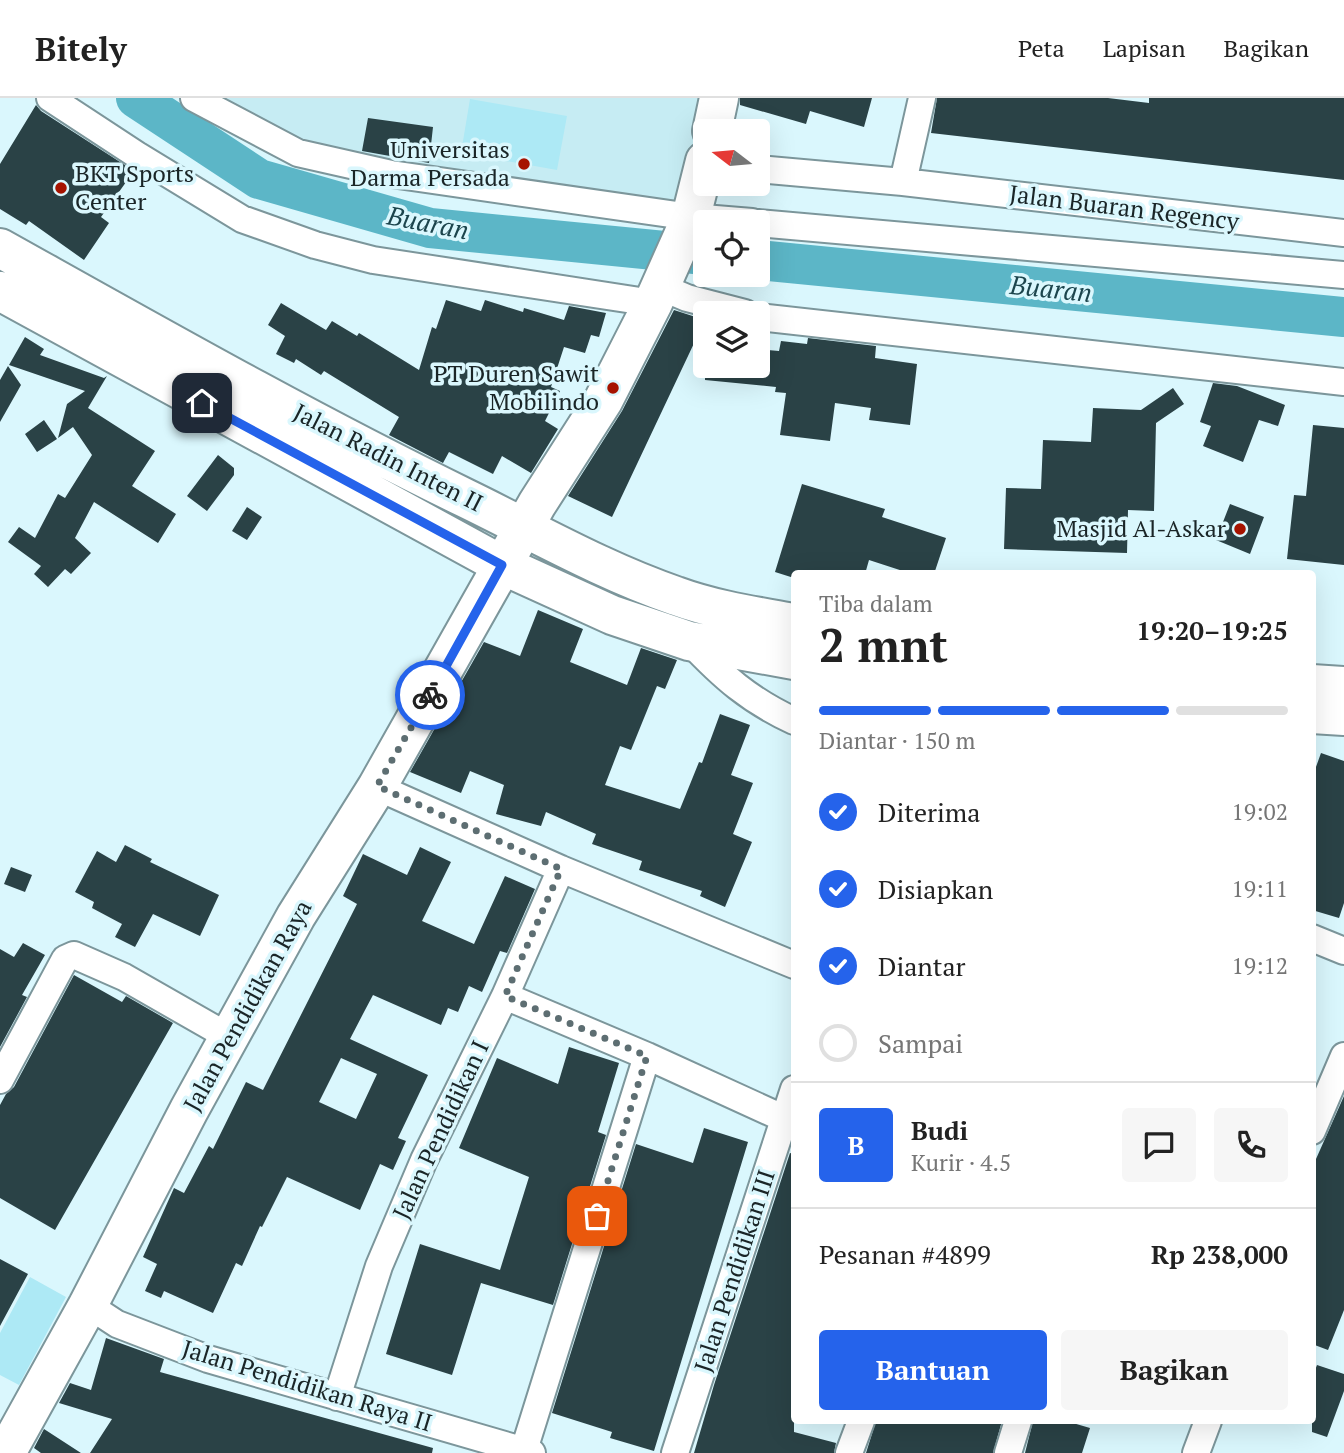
<!DOCTYPE html>
<html lang="id">
<head>
<meta charset="utf-8">
<style>
	:root { --surface:#fff; --page:#f6f6f6; --text:#222; --muted:#767676; --line:#e0e0e0; --accent:#2563eb }
	body { margin:0; font-family:"PT Serif",serif; background:var(--page); color:var(--text); height:100vh; display:flex; flex-direction:column; font-size:26px; white-space:nowrap }
	* { box-sizing:border-box; margin:0 }
	p { font-size:23px; color:var(--muted) }
	.icon { flex:none; width:38px; height:38px; fill:none; stroke:currentColor; stroke-width:2; stroke-linecap:round; stroke-linejoin:round }
	.map { position:relative; flex:1; overflow:hidden }
	.sheet { position:absolute; left:791px; top:472px; width:525px; height:854px; display:flex; flex-direction:column; background:var(--surface); border-radius:7px; box-shadow:0 7px 28px #0002 }
	.sheet>* { flex:none }
	.needle { width:46px; rotate:286deg }
	.fabs { position:absolute; left:693px; top:21px; display:grid; gap:14px }
	.fabs a { display:grid; place-items:center; width:77px; height:77px; border-radius:7px; background:var(--surface); box-shadow:0 7px 28px #0002; font-size:35px }
	.pin { position:absolute; display:grid; place-items:center; width:60px; height:60px; color:#fff; margin:-30px; border-radius:14px; box-shadow:0 4px 10px #0006 }
	.courier { position:absolute; display:grid; place-items:center; width:70px; height:70px; margin:-35px; border:5px solid #2563eb; border-radius:50%; background:#fff; color:#222; box-shadow:0 2px 9px #0007 }
	.overview em { font-style:normal; font-weight:700 }
	.overview div { display:flex; flex-direction:column-reverse }
	.overview { display:flex; align-items:center; justify-content:space-between; height:119px; padding:0 28px }
	h1 { font-size:46px; font-weight:700; line-height:52px }
	.bar { display:grid; grid-template-columns:repeat(4,1fr); gap:10px 7px; align-content:center; height:84px; padding:0 28px }
	.bar i { height:9px; border-radius:5px; background:var(--line) }
	.bar .on { background:var(--accent) }
	.bar p { grid-column:span 4 }
	.line { display:flex; align-items:center; gap:18px; padding:0 28px; border-top:2px solid var(--line) }
	.line div { flex:1 }
	.round { display:grid; place-items:center; flex:none; width:74px; height:74px; border-radius:7px; background:var(--page) }
	ol { padding:0 28px; list-style:none }
	li { display:flex; align-items:center; gap:21px; height:77px }
	li p { margin-inline-start:auto }
	li .icon { padding:7px; border-radius:50%; background:var(--accent); color:#fff; stroke-width:4 }
	li:last-child { color:var(--muted) }
	li i { width:38px; height:38px; border:4px solid var(--line); border-radius:50% }
	.button { display:flex; gap:14px; margin-top:auto; padding:14px 28px }
	.button a { flex:1; height:80px; border-radius:7px; background:var(--accent); color:#fff; font-size:28px; font-weight:700; line-height:80px; text-align:center }
	.button a+a { background:var(--page); color:var(--text) }
	header { display:flex; align-items:center; gap:42px; box-sizing:border-box; height:98px; padding:0 35px; background:var(--surface); border-bottom:2px solid var(--line) }
	header strong { font-size:33px }
	nav { display:flex; gap:38px; margin-inline-start:auto; font-size:24px }
	.map>svg:first-child { display:block }
</style>
</head>
<body>
<header>
<strong>Bitely</strong>
<nav><a>Peta</a><a>Lapisan</a><a>Bagikan</a></nav>
</header>
<div class="map">
<svg width="1344" height="1355" viewBox="0 0 1344 1355">
	<rect width="100%" height="100%" fill="#daf7fd"/>
	<!-- built -->
	<path fill="#c6ecf3" d="M194,0H717L691,119L298,55Z"/>
	<!-- green -->
	<path fill="#ade9f5" d="M470,1L567,18L557,72L461,55Z
		M30,1179L66,1199L19,1287L0,1277V1235Z"/>
	<g fill="none" stroke-linecap="round" stroke-linejoin="round">
		<!-- river -->
		<path stroke="#5cb6c7" stroke-width="40" d="M136,0L259,81L430,130L705,157
			M758,162L1344,219"/>
	</g>
	<!-- building -->
	<path fill="#2a4246" fill-rule="evenodd" d="M740,0H872L864,29L810,13L806,26L740,7Z
		M937,0H1108L1149,5V0H1344V82L931,35Z
		M36,7L41,13L134,73L101,119L109,125L84,162L29,123L26,127L0,111V66Z
		M368,20L433,29L429,65L362,53Z
		M446,202L481,213L485,202L523,214L524,210L564,222L569,208L606,215L599,239L591,237L585,255L564,249L551,289L560,293L545,323L558,331L531,375L502,358L493,376L449,354L443,365L389,337L399,319L324,273L321,277L296,261L294,265L276,256L285,238L268,227L281,205L326,232L332,223L357,238L359,235L419,272L432,229L436,231Z
		M674,212L705,222L612,419L568,398L622,313Z
		M25,239L44,251L40,257L104,280L107,278L88,310L155,353L132,388L176,416L158,445L94,404L75,440L91,455L71,476L65,471L48,489L34,476L41,468L8,444L19,429L35,440L58,396L65,400L92,357L73,329L58,340L67,306L85,293L9,267Z
		M808,240L876,248L875,260L917,266L910,327L869,322L871,310L835,305L830,343L780,337L786,295L775,294L776,289L705,282V268H758V251L779,253L781,243L807,246Z
		M8,268L21,287L0,324V282Z
		M1213,285L1237,288L1285,307L1278,328L1259,322L1243,364L1203,348L1211,328L1200,324Z
		M1173,290L1184,306L1156,325L1154,413L1128,412L1127,455L1004,451L1006,390L1041,391L1043,342L1091,344L1093,310L1141,312Z
		M44,322L57,341L37,354L25,336Z
		M1313,327L1344,330V467L1287,461L1294,397L1306,398Z
		M218,357L234,370V377L207,413L187,398Z
		M802,386L885,411L882,419L946,440L934,476H912L869,462L865,476H794V480L775,474Z
		M1230,406L1264,419L1250,456L1216,442Z
		M247,409L262,419L247,442L232,433Z
		M538,512L583,531L570,564L627,587L641,550L677,562L665,591L657,588L631,652L620,648L605,687L680,711L699,664L702,665L720,616L750,627L731,677L753,685L733,736L752,744L725,809L700,798L702,793L639,772L642,763L592,746L596,736L546,714L541,728L496,716L504,687L470,673L461,695L410,674L484,544L520,558Z
		M1321,655L1344,663V805L1339,820L1312,812V680Z
		M125,747L152,761L150,764L219,797L200,838L153,816L135,849L115,839L122,826L92,810L94,804L75,794L97,753L116,764Z
		M420,749L451,764L422,823L474,846L505,778L535,791L507,855L500,853L482,894L469,888L458,914L448,910L441,927L373,897L364,914L350,941L428,977L398,1040L406,1043L393,1072L380,1066L360,1112L287,1079L262,1129L260,1128L242,1168L236,1165L213,1215L164,1193L161,1200L145,1193L157,1166L143,1159L174,1090L184,1095L209,1048L213,1051L246,984L263,992L357,806L343,798L363,756L407,777ZM341,960L377,976L356,1021L319,1004Z
		M11,769L32,777L25,794L4,786Z
		M23,845L45,857L22,897L27,899L0,949V851L14,859Z
		M74,877L122,904L126,898L173,925L55,1132L0,1100V1007L6,996L14,989Z
		M569,949L619,965L598,1034L606,1037L553,1207L481,1185L452,1277L386,1256L420,1146L500,1172L529,1079L459,1050L497,960L558,986Z
		M1344,998V1212L1328,1252L1312,1246V1070Z
		M704,1030L748,1044L654,1353L610,1340L612,1334L552,1315L636,1046L693,1065Z
		M790,1055L794,1056V1334L836,1345L834,1355H694L714,1287Z
		M0,1161L28,1176L0,1228Z
		M106,1240L164,1261L160,1274L433,1350L432,1355H90L112,1321L59,1305L70,1285L91,1292Z
		M1317,1267L1344,1276V1293L1327,1339L1312,1334V1280Z
		M876,1323H1002L993,1355H866Z
		M1033,1323H1066L1090,1330L1082,1355H1025Z
		M44,1331L81,1355H41L34,1350Z"/>
	<g fill="none" stroke-linecap="round" stroke-linejoin="round">
		<defs>
			<path id="street" d="M50,0L137,57L242,121L315,147L373,162L653,205
				M194,0L298,55L391,76L691,119L752,124
				M758,71L903,84L1344,135
				M903,84L922,0
				M758,125L1344,177
				M661,189L687,200L745,215
				M758,219L1344,284
				M689,543C723,579 749,602 794,623
				M377,689L561,771L794,867
				M1312,840L1344,853
				M505,898L647,958L785,1021
				M0,982L65,861L74,857L124,879L229,939
				M1312,1033L1344,958
				M88,1207L117,1226L208,1261L532,1355
				M337,1299L379,1168L424,1062L505,898L561,771
				M524,1352L647,958
				M675,1355L794,991
				M849,1355L861,1323
				M1008,1355L1018,1323
				M1196,1355L1208,1323"/>
			<path id="secondary" d="M712,33L719,0
				M6,1355L88,1207L189,1012L296,818L377,689L537,406L603,303L653,205L682,140L691,119L705,63"/>
			<path id="primary" d="M0,150C154,236 307,323 465,400C535,434 603,473 676,498C714,512 755,518 794,525
				M0,193L502,467L612,517L689,543L794,562
				M1312,586L1344,588
				M1312,616L1344,618"/>
		</defs>
		<!-- street casing -->
		<use href="#street" stroke="#7c969b" stroke-width="30"/>
		<!-- secondary casing -->
		<use href="#secondary" stroke="#7c969b" stroke-width="42"/>
		<!-- primary casing -->
		<use href="#primary" stroke="#7c969b" stroke-width="42"/>
		<!-- street -->
		<use href="#street" stroke="#fff" stroke-width="26"/>
		<!-- secondary -->
		<use href="#secondary" stroke="#fff" stroke-width="38"/>
		<!-- primary -->
		<use href="#primary" stroke="#fff" stroke-width="38"/>
	</g>
	<g fill="none" stroke-linecap="round" stroke-linejoin="round">
		<!-- done -->
		<path stroke="#5d6e72" stroke-width="7" stroke-dasharray="0 12.6" d="M430,597L377,688L561,771L505,898L647,958L597,1118"/>
		<!-- route -->
		<path stroke="#2563eb" stroke-width="9" d="M202,305L502,467L430,597"/>
	</g>
	<!-- markers -->
	<g fill="#a61300" stroke="#daf7fd" stroke-width="2.5">
		<circle cx="524" cy="66" r="7"/>
		<circle cx="61" cy="90" r="7"/>
		<circle cx="613" cy="290" r="7"/>
		<circle cx="1240" cy="431" r="7"/>
	</g>
	<g text-anchor="middle" stroke-width="7" stroke-linejoin="round" paint-order="stroke">
		<!-- poi labels -->
		<g font-size="24" fill="#1a2527" stroke="#daf7fd" text-anchor="end">
			<text x="510" y="60">Universitas<tspan x="510" dy="28">Darma Persada</tspan></text>
			<text x="75" y="84" text-anchor="start">BKT Sports<tspan x="75" dy="28">Center</tspan></text>
			<text x="599" y="284">PT Duren Sawit<tspan x="599" dy="28">Mobilindo</tspan></text>
			<text x="1226" y="439">Masjid Al-Askar</text>
		</g>
		<!-- street labels -->
		<g font-size="24" fill="#1a2527" stroke="#daf7fd">
			<text transform="translate(1124 110) rotate(7)" y="8">Jalan Buaran Regency</text>
			<text transform="translate(388 360) rotate(27)" y="8">Jalan Radin Inten II</text>
			<text transform="translate(248 908) rotate(-61)" y="8">Jalan Pendidikan Raya</text>
			<text transform="translate(441 1032) rotate(-65)" y="8">Jalan Pendidikan I</text>
			<text transform="translate(735 1173) rotate(-72)" y="8">Jalan Pendidikan III</text>
			<text transform="translate(307 1288) rotate(17)" y="8">Jalan Pendidikan Raya II</text>
		</g>
		<!-- water labels -->
		<g font-size="26" font-style="italic" fill="#1c454d" stroke="#daf7fd">
			<text transform="translate(428 125) rotate(11)" y="9">Buaran</text>
			<text transform="translate(1051 191) rotate(6)" y="9">Buaran</text>
		</g>
	</g>
</svg>
<div class="fabs">
<a><svg class="needle" viewBox="-14 -14 28 28"><path d="M0-13l5 13h-10z" fill="#e53935"/><path d="M0 13l5-13h-10z" fill="#767676"/></svg></a>
<a><svg class="icon" aria-label="locate" viewBox="0 0 24 24"><circle cx="12" cy="12" r="6"/><path d="M12 2v4M12 18v4M2 12h4M18 12h4"/></svg></a>
<a><svg class="icon" aria-label="layers" viewBox="0 0 24 24"><path d="M12 4l9 5-9 5-9-5zM3 14l9 5 9-5"/></svg></a>
</div>
<div class="pin" style="left:597px;top:1118px;background:#ea580c"><svg class="icon" aria-label="bag" viewBox="0 0 24 24"><path d="M5 8h14l-1 12H6zM9 8a3 3 0 0 1 6 0"/></svg></div>
<div class="pin" style="left:202px;top:305px;background:#1f2937"><svg class="icon" aria-label="home" viewBox="0 0 24 24"><path d="M3 11l9-7 9 7M6 9v11h12V9"/></svg></div>
<div class="courier" style="left:430px;top:597px"><svg class="icon" aria-label="bike" viewBox="0 0 24 24"><circle cx="6" cy="16" r="4"/><circle cx="18" cy="16" r="4"/><path d="M6 16l4-8h5l3 8M10 8l3 8H6M13 5h3"/></svg></div>
<section class="sheet">
<div class="overview"><div><h1>2 mnt</h1><p>Tiba dalam</p></div><em>19:20–19:25</em></div>
<div class="bar"><i class="on"></i><i class="on"></i><i class="on"></i><i></i><p>Diantar · 150 m</p></div>
<ol>
<li><svg class="icon" aria-label="check" viewBox="0 0 24 24"><path d="M5 12l5 5 9-10"/></svg>Diterima<p>19:02</p></li>
<li><svg class="icon" aria-label="check" viewBox="0 0 24 24"><path d="M5 12l5 5 9-10"/></svg>Disiapkan<p>19:11</p></li>
<li><svg class="icon" aria-label="check" viewBox="0 0 24 24"><path d="M5 12l5 5 9-10"/></svg>Diantar<p>19:12</p></li>
<li><i></i>Sampai</li>
</ol>
<div class="line" style="height:126px"><b class="round" style="background:var(--accent);color:#fff">B</b><div><b>Budi</b><p>Kurir · 4.5</p></div><a class="round"><svg class="icon" aria-label="chat" viewBox="0 0 24 24"><path d="M4 5h16v11H9l-5 4z"/></svg></a><a class="round"><svg class="icon" aria-label="phone" viewBox="0 0 24 24"><path d="M5 4h4l2 5-3 2q2 4 5 5l2-3 5 2v4C11 20 4 13 5 4z"/></svg></a></div>
<div class="line" style="height:91px"><div>Pesanan #4899</div><b>Rp 238,000</b></div>
<div class="button"><a>Bantuan</a><a>Bagikan</a></div>
</section>
</div>
</body>
</html>
